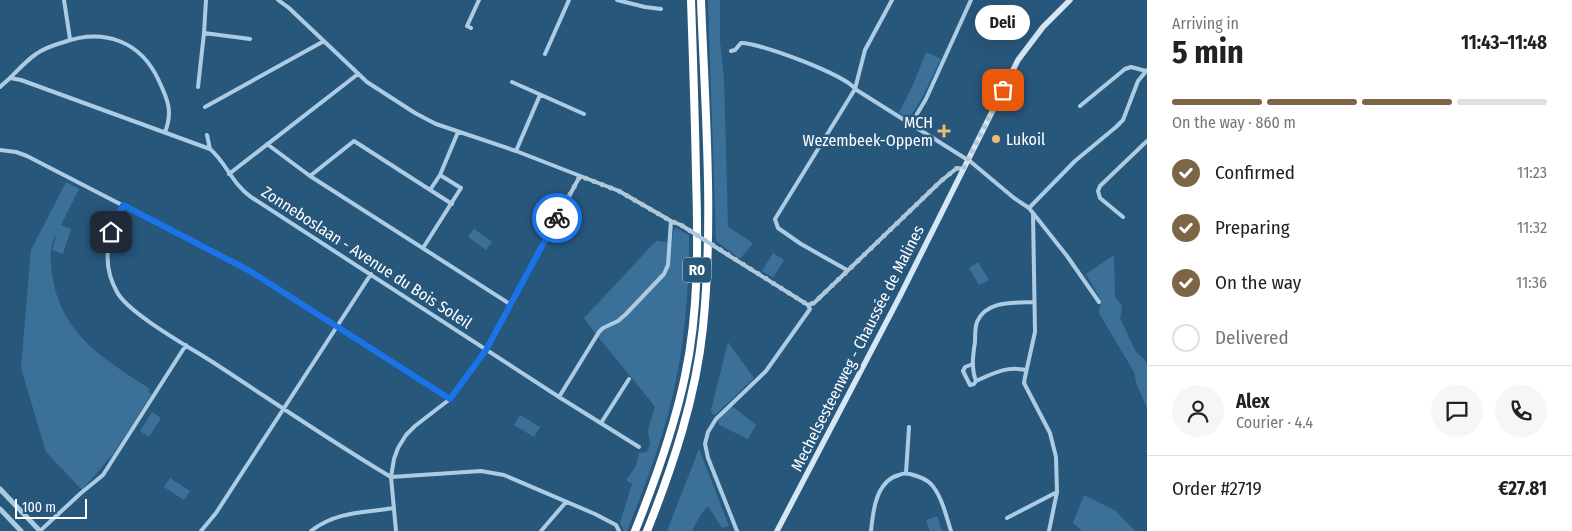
<!DOCTYPE html>
<html lang="en">
<head>
<meta charset="utf-8">
<style>
	:root { --surface:#fff; --page:#f6f6f6; --text:#222; --muted:#767676; --line:#e0e0e0; --accent:#7c6646 }
	body { margin:0; font-family:"Fira Sans Condensed",sans-serif; background:var(--page); color:var(--text); height:100vh; display:flex; flex-direction:column; font-size:19px; white-space:nowrap }
	* { box-sizing:border-box; margin:0 }
	p { font-size:16px; color:var(--muted) }
	.icon { flex:none; width:28px; height:28px; fill:none; stroke:currentColor; stroke-width:2; stroke-linecap:round; stroke-linejoin:round }
	.map { position:relative; flex:1; overflow:hidden }
	.details { display:flex; flex-direction:column; background:var(--surface); width:425px }
	.details>* { flex:none }
	.scale { position:absolute; left:15px; bottom:12px; width:72px; box-sizing:border-box; padding-left:5px; border:2px solid #fff; border-top:0; font-size:14px; line-height:18px; white-space:nowrap; color:#fff; -webkit-text-stroke:4px #28577c; paint-order:stroke }
	.pin { position:absolute; display:grid; place-items:center; width:42px; height:42px; color:#fff; margin:-21px; border-radius:10px; box-shadow:0 2px 8px #0006 }
	.courier { position:absolute; display:grid; place-items:center; width:50px; height:50px; margin:-25px; border:4px solid #1a73e8; border-radius:50%; background:#fff; color:#222; box-shadow:0 1px 6px #0007 }
	.bubble { position:absolute; height:35px; border-radius:18px; background:var(--surface); box-shadow:0 5px 20px #0002; font-size:16px; font-weight:700; line-height:35px; text-align:center }
	.headline em { font-style:normal; font-weight:700 }
	.headline div { display:flex; flex-direction:column-reverse }
	.headline { display:flex; align-items:center; justify-content:space-between; height:85px; padding:0 25px }
	h1 { font-size:32px; font-weight:700; line-height:38px }
	.bar { display:grid; grid-template-columns:repeat(4,1fr); gap:8px 5px; align-content:center; height:60px; padding:0 25px }
	.bar i { height:6px; border-radius:4px; background:var(--line) }
	.bar .on { background:var(--accent) }
	.bar p { grid-column:span 4 }
	.line { display:flex; align-items:center; gap:12px; padding:0 25px; border-top:1px solid var(--line) }
	.line div { flex:1 }
	.round { display:grid; place-items:center; flex:none; width:52px; height:52px; border-radius:26px; background:var(--page) }
	ol { padding:0 25px; list-style:none }
	li { display:flex; align-items:center; gap:15px; height:55px }
	li p { margin-inline-start:auto }
	li .icon { padding:5px; border-radius:50%; background:var(--accent); color:#fff; stroke-width:4 }
	li:last-child { color:var(--muted) }
	li i { width:28px; height:28px; border:2px solid var(--line); border-radius:50% }
	main { display:flex; flex:1; min-height:0 }
	.map>svg:first-child { display:block }
</style>
</head>
<body>
<main>
<div class="map">
<svg width="1147" height="531" viewBox="0 0 1147 531">
	<rect width="100%" height="100%" fill="#28577c"/>
	<!-- green -->
	<path fill="#3b7199" d="M708,0H720V42L724,77L728,227L753,243L740,259L727,249L716,241Z
		M926,52L941,59L921,100L909,119L899,113L913,85Z
		M66,182L79,189L61,225L71,229L63,254L52,250L57,233C49,246 50,259 52,274C60,334 104,359 150,389L148,392L152,394L113,454L82,490L46,452L21,368L31,250Z
		M676,228L689,235C689,283 686,329 677,375C667,429 647,481 627,531H624L620,523L632,484L626,480L636,466L639,453L647,452L650,444L648,430L655,407C632,376 606,349 584,318L656,241L672,243L673,231Z
		M474,229L492,242L486,250L468,237Z
		M773,253L784,260L773,278L762,271Z
		M1114,255L1115,297L1121,304L1122,309L1120,318L1136,352L1144,359L1147,365V408L1136,383L1134,372L1099,313L1101,300L1086,274Z
		M978,262L989,280L979,285L969,268Z
		M728,342L754,378L715,415L712,414L711,410Z
		M732,406L756,425L748,439L719,425L718,420Z
		M152,412L161,418L149,437L140,431Z
		M520,415L540,427L534,437L514,425Z
		M699,449L729,526L722,528L708,506L701,514L692,531H667Z
		M170,478L190,491L184,500L164,487Z
		M1084,495L1116,511L1135,531H1082L1073,523Z
		M937,516L942,531H930L926,520Z"/>
	<g fill="none" stroke-linecap="round" stroke-linejoin="round">
		<!-- minor -->
		<path stroke="#accce4" stroke-width="4" d="M64,0L70,39
			M278,0L289,8L367,82L415,113L436,124L516,151L619,191L671,221L681,225
			M617,0L645,7L661,9
			M471,28L467,26L479,0
			M204,33L250,39
			M731,51L735,50L741,43C758,42 846,75 855,89L971,162L1014,198L1029,208L1067,256L1099,302
			M545,54L569,0
			M10,78C18,70 26,61 36,54C44,48 54,45 64,42C104,28 141,41 159,81C168,100 173,112 165,132
			M512,82L584,114
			M0,87L10,78L21,80L210,149C226,162 232,184 251,197L559,397L639,447
			M198,87L204,33L206,0
			M1080,106L1125,69L1131,67L1146,71
			M205,107L324,41
			M911,124L926,99L971,0
			M207,135L210,149
			M267,144L310,176L510,304
			M0,150L16,152L27,156L250,271L450,399
			M516,151L540,95
			M229,174L358,74
			M310,176L354,141L452,204
			M430,190L440,175L458,132
			M123,205C110,235 99,260 117,292C128,313 189,347 211,361C271,400 330,441 391,477
			M1029,208L1075,161L1116,127L1123,120L1138,81L1147,70
			M1033,213L1035,332L1025,377L1024,383L1050,433L1056,457L1057,492L1049,531
			M1123,217L1100,198L1098,191L1100,186L1147,141
			M423,248L461,188L440,175
			M728,255L808,305L814,303L941,181L957,168L963,169
			M847,270L801,244L778,228L775,219L855,89L865,50L892,0
			M973,364L965,367L963,371L970,385L974,384L976,381C971,368 973,355 975,342C975,336 975,327 977,322C986,300 1015,303 1034,302
			M976,381C994,373 1006,366 1026,370
			M559,397L599,332L603,328L618,321L626,314L664,274L668,265L671,221
			M601,423L629,379
			M906,473L909,427
			M391,477L481,471L504,475L595,514L616,525L619,531
			M1007,518L1057,492
			M40,531L81,493L103,475L186,345
			M201,531L216,513L371,274
			M311,531C336,511 364,513 394,508
			M396,531L391,477L394,459L398,448L406,435L415,426L450,399L486,350L580,176
			M541,531L566,502
			M737,531L708,458L705,444L708,432L716,419L766,371L810,309L808,305
			M871,531C873,511 876,481 899,475C903,473 906,473 910,474C918,476 925,478 931,484C942,496 946,516 951,531"/>
		<!-- tertiary -->
		<path stroke="#accce4" stroke-width="5" d="M0,489L40,531
			M0,509L21,531"/>
		<!-- secondary -->
		<path stroke="#d5e6f4" stroke-width="5.5" d="M777,531L900,296L1018,60L1043,27L1070,0"/>
		<!-- motorway -->
		<path stroke="#fff" stroke-width="8" d="M635,531C655,481 674,429 685,376C699,310 698,242 696,175C695,117 693,58 691,0
			M647,531C673,466 696,397 703,327C714,218 705,108 701,0"/>
		<!-- minor-bridge -->
		<path stroke="#accce4" stroke-width="4" d="M681,225L728,255"/>
	</g>
	<g fill="none" stroke-linecap="round" stroke-linejoin="round">
		<!-- done -->
		<path stroke="#b4c4d1" stroke-width="5" stroke-dasharray="0 9" d="M557,218L580,176L619,191L671,221L681,225L808,305L814,303L941,181L957,168L963,169L1003,90"/>
		<!-- route -->
		<path stroke="#1a73e8" stroke-width="6" d="M111,232L123,205L250,271L450,399L486,350L557,218"/>
	</g>
	<!-- markers -->
	<g fill="#ebba73" stroke="#28577c" stroke-width="2">
		<path d="M941.5 123.5h5v5h5v5h-5v5h-5v-5h-5v-5h5z"/>
		<circle cx="996" cy="139" r="5"/>
	</g>
	<g text-anchor="middle" stroke-width="5" stroke-linejoin="round" paint-order="stroke">
		<!-- shield labels -->
		<rect fill="#28577c" stroke="#becdd8" stroke-width="1" x="683" y="257.5" width="28" height="25" rx="4"/>
		<g font-size="15" font-weight="bold" fill="#fff">
			<text x="697" y="275">R0</text>
		</g>
		<!-- poi labels -->
		<g font-size="16" fill="#fff" stroke="#28577c" text-anchor="end">
			<text x="933" y="128">MCH<tspan x="933" dy="18">Wezembeek-Oppem</tspan></text>
			<text x="1006" y="145" text-anchor="start">Lukoil</text>
		</g>
		<!-- street labels -->
		<g font-size="16" fill="#fff" stroke="#28577c">
			<text transform="translate(367 257) rotate(33)" y="6">Zonneboslaan - Avenue du Bois Soleil</text>
			<text transform="translate(857 348) rotate(-63)" y="6">Mechelsesteenweg - Chaussée de Malines</text>
		</g>
	</g>
</svg>
<div class="scale">100 m</div>
<div class="pin" style="left:1003px;top:90px;background:#ea580c"><svg class="icon" aria-label="bag" viewBox="0 0 24 24"><path d="M5 8h14l-1 12H6zM9 8a3 3 0 0 1 6 0"/></svg></div>
<div class="pin" style="left:111px;top:232px;background:#1f2937"><svg class="icon" aria-label="home" viewBox="0 0 24 24"><path d="M3 11l9-7 9 7M6 9v11h12V9"/></svg></div>
<div class="courier" style="left:557px;top:218px"><svg class="icon" aria-label="bike" viewBox="0 0 24 24"><circle cx="6" cy="16" r="4"/><circle cx="18" cy="16" r="4"/><path d="M6 16l4-8h5l3 8M10 8l3 8H6M13 5h3"/></svg></div>
<div class="bubble" style="left:975px;top:5px;width:55px">Deli</div>
</div>
<section class="details">
<div class="headline"><div><h1>5 min</h1><p>Arriving in</p></div><em>11:43–11:48</em></div>
<div class="bar"><i class="on"></i><i class="on"></i><i class="on"></i><i></i><p>On the way · 860 m</p></div>
<ol>
<li><svg class="icon" aria-label="check" viewBox="0 0 24 24"><path d="M5 12l5 5 9-10"/></svg>Confirmed<p>11:23</p></li>
<li><svg class="icon" aria-label="check" viewBox="0 0 24 24"><path d="M5 12l5 5 9-10"/></svg>Preparing<p>11:32</p></li>
<li><svg class="icon" aria-label="check" viewBox="0 0 24 24"><path d="M5 12l5 5 9-10"/></svg>On the way<p>11:36</p></li>
<li><i></i>Delivered</li>
</ol>
<div class="line" style="height:90px"><a class="round"><svg class="icon" aria-label="person" viewBox="0 0 24 24"><circle cx="12" cy="8" r="4"/><path d="M4 21q1-7 8-7t8 7"/></svg></a><div><b>Alex</b><p>Courier · 4.4</p></div><a class="round"><svg class="icon" aria-label="chat" viewBox="0 0 24 24"><path d="M4 5h16v11H9l-5 4z"/></svg></a><a class="round"><svg class="icon" aria-label="phone" viewBox="0 0 24 24"><path d="M5 4h4l2 5-3 2q2 4 5 5l2-3 5 2v4C11 20 4 13 5 4z"/></svg></a></div>
<div class="line" style="height:65px"><div>Order #2719</div><b>€27.81</b></div>
</section>
</main>
</body>
</html>
